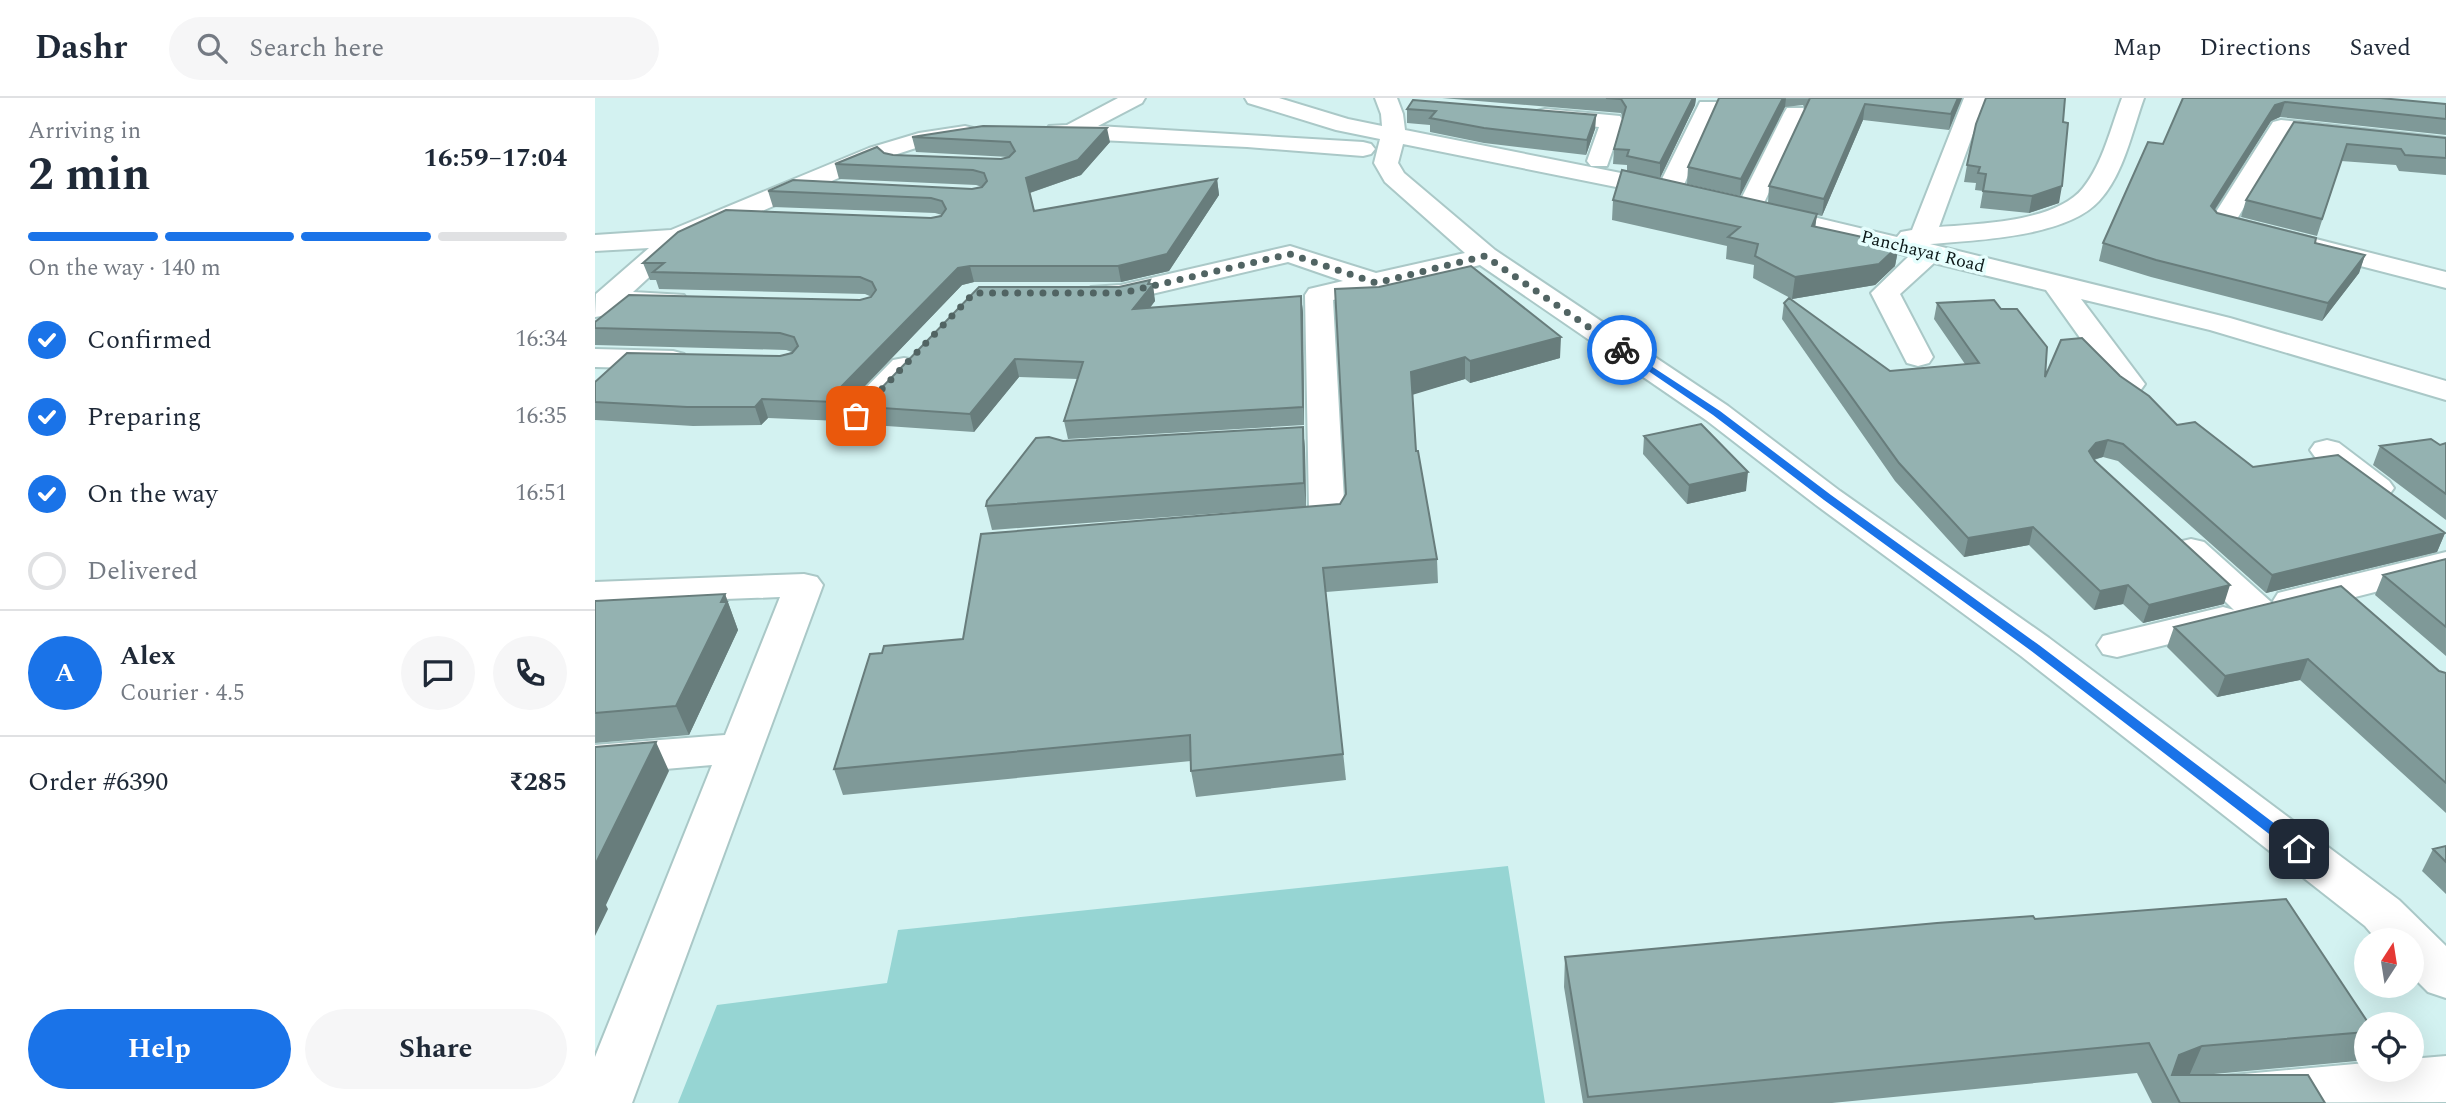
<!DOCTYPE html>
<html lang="en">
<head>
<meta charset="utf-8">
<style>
	:root { --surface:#fff; --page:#f6f6f7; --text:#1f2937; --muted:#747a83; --line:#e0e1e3; --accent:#1a73e8 }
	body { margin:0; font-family:Spectral,serif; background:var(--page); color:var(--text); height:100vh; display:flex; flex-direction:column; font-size:26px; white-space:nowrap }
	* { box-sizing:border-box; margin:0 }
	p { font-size:23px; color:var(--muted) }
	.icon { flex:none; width:38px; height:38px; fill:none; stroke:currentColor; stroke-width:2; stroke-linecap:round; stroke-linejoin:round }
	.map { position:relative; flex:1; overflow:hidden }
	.details { display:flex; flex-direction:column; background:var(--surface); width:595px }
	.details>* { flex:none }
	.needle { width:46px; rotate:12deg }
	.fabs { position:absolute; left:1759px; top:830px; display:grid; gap:14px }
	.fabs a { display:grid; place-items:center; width:70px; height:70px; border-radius:50%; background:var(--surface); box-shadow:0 7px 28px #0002; font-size:35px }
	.pin { position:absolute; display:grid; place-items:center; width:60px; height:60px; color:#fff; margin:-30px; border-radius:14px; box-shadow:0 4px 10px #0006 }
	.courier { position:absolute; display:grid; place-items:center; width:70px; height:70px; margin:-35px; border:5px solid #1a73e8; border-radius:50%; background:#fff; color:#222; box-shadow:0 2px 9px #0007 }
	.overview em { font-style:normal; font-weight:700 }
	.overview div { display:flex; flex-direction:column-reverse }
	.overview { display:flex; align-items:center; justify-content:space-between; height:119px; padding:0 28px }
	h1 { font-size:46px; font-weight:700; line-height:52px }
	.bar { display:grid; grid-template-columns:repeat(4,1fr); gap:10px 7px; align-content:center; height:84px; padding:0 28px }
	.bar i { height:9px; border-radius:5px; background:var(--line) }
	.bar .current { background:var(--accent) }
	.bar p { grid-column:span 4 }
	.line { display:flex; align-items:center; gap:18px; padding:0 28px; border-top:2px solid var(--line) }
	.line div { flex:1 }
	.round { display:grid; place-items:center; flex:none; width:74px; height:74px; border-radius:37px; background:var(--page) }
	ol { padding:0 28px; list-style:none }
	li { display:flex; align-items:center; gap:21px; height:77px }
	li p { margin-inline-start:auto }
	li .icon { padding:7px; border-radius:50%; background:var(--accent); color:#fff; stroke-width:4 }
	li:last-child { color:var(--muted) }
	li i { width:38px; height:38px; border:4px solid var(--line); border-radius:50% }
	.primary-button { display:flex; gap:14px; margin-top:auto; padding:14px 28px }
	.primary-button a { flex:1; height:80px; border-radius:42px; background:var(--accent); color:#fff; font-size:28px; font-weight:700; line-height:80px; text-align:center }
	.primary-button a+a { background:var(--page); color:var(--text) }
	header { display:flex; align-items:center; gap:42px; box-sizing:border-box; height:98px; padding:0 35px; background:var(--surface); border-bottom:2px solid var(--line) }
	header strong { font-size:33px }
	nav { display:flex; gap:38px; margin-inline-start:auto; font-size:24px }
	.search { width:490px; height:63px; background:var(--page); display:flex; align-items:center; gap:18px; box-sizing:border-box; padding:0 24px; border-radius:38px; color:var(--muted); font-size:26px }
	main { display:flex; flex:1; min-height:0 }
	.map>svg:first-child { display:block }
</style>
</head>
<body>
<header>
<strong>Dashr</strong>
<div class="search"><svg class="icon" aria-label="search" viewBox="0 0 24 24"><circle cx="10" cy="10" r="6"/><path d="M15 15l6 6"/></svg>Search here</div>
<nav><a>Map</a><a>Directions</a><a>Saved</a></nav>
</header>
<main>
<section class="details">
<div class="overview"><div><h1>2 min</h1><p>Arriving in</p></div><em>16:59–17:04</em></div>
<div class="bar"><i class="current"></i><i class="current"></i><i class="current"></i><i></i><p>On the way · 140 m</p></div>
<ol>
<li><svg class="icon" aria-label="check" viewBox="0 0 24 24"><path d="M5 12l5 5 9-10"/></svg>Confirmed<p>16:34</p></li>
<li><svg class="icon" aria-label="check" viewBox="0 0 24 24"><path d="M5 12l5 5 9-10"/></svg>Preparing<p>16:35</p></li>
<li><svg class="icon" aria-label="check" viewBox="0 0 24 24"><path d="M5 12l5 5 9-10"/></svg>On the way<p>16:51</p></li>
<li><i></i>Delivered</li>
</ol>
<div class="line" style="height:126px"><b class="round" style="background:var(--accent);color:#fff">A</b><div><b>Alex</b><p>Courier · 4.5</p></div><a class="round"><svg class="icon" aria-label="chat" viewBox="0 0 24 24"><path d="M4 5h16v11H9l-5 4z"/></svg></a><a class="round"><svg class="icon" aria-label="phone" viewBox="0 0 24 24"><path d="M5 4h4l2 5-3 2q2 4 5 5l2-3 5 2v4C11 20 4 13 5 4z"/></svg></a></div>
<div class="line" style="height:91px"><div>Order #6390</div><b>₹285</b></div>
<div class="primary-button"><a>Help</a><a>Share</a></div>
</section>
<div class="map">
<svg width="1851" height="1005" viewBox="0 0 1851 1005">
	<rect width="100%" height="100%" fill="#d3f2f1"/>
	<!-- green -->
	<path fill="#96d5d3" d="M913,768L950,1005H83L122,907L292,885L303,832Z"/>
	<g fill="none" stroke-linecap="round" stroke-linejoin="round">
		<defs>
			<path id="minor" d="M523,0H550L547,5L503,28L768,44L776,46L780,51L776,56L768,58L652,49L462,40L454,38L451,33L454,28L472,27Z
				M650,0H684L753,21L787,28L786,16L780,0H802L808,16L810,32L1066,83L1105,4H1121L1124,9L1087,91L1088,93L1085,98L1076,100L808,46L803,65L809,75L900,152L1133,308L1245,393L1454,540L1804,802L1851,848V900L1833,894L1816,877V842H1782L1770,828L1426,558L1221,407L1111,322L885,167L738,202L750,420L745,428C724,433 702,436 681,431L676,423L681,415L714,411L710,197L714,191L748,183L693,164L527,203L496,201L492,195L496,189L526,187L695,148L781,175L870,155L790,84L779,65L785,41L741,32L653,5Z
				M1369,0H1391L1344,129C1384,126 1461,124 1488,90C1508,65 1516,29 1527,0H1549C1537,33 1529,76 1504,103C1471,139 1382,142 1335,146L1635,220L1851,283V302L1615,232L1486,201L1550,286L1545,293L1534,295L1523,293L1451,192L1339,165L1305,196L1338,259L1334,265L1323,268L1312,265L1276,195L1314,158L1145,116L1141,111L1189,15L1192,10H1208L1211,15L1168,107L1302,139L1306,134L1317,132Z
				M950,11L1025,18L1028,23L1012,68H996L992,63L1004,29L942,23L939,18L942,13Z
				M1686,22L1851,40V54L1693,37L1642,121L1851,174V190L1618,130L1614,125L1678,24Z
				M370,28L378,30L381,35L378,40L327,48L290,60L90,146L38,194L89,197L93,203L89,209L79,212L19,211L12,217L0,219L1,196L54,150L0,153V137L76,132L274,50L324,35Z
				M0,251L78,253L89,256L93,262L89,268L78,271L0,269Z
				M309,260L320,262L324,269L320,276L272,325L261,328L250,325L245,318L250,311L298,262Z
				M1732,342L1744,345L1794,383L1799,390L1794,397C1766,405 1742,376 1720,359L1715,352L1720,345Z
				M1596,441L1609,444L1676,504L1681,512L1676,520L1662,524L1645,517L1648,521L1642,529L1522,559L1508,556L1502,547L1508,538L1628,509L1639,512L1578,452L1583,444Z
				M1851,454V476L1697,515L1683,511L1678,503L1683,495Z
				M209,476L222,479L228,487L37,1005H0V959L117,667L0,677V647L130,637L185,499L0,506V484Z
				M1851,958V1004L1566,1005L1574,988L1594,981L1771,965V971H1816V961Z"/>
		</defs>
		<!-- minor casing -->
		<use href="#minor" stroke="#aac8c7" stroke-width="4"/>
		<!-- minor -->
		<use href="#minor" fill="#fff" fill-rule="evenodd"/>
	</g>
	<!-- wall -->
	<path fill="#7f9998" d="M847,0H1101L1100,7L1065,80L1038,75L1173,105L1174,88L1210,11L1208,7L1190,9L1145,98L1092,86L1093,69L1124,0H1367L1354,32L1268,22L1227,118L1222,117L1220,129L1304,147L1300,168L1280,187L1197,201L1158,180L1159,167L1131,161L1132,148L1017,122L1018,102L1032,73V67L1018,66L1019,51L1028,20L1026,15Z
		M1588,0L1851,6V37L1685,19L1676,23L1620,112L1622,115L1720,145L1770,157L1764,175L1727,223L1556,179L1504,163L1508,145L1568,46Z
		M812,11L1001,17L1000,31L991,57L889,45L835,34V27L812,25Z
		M1468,24L1464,105L1434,115L1385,110L1388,93L1380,92L1381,85L1369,84L1372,67Z
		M1699,24L1851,40V77L1804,73L1801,67L1746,63L1722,138L1646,119L1651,102Z
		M317,39L515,44L486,77L435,95L439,113L622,81L624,97L574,173L526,184H379L367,187L243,316L245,323L173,320L166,327L98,328L0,322V284L185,258L197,254L191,252L0,247V224L265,202L277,199L270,196L64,191L61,182H55L48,165L336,120L347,117L340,115L178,109L173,93L377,91L387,89L381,87L244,81L240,66L289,55L298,57L406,61L414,59L321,54Z
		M556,186L560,203L555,210L706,198L708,215L709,327L473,341L469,323L483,281L424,279L379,334L277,327L271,306L524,189Z
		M740,191L965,260L875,285L870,281L817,296L821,353L842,461L843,485L731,494L751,682L601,699L596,673V663L248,697L239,671L287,555L368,541L706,409L397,432L391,408L468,343L708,329L710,352L711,409L745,406L751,396Z
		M1189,205L1295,273L1370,266L1339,221L1342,205L1450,279L1525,278L1582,327L1658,369L1850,435L1842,454L1671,495L1523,363L1508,359L1499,362L1629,506L1548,525L1528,506L1499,512L1434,447L1369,459L1300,383L1187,221Z
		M1049,338L1151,393L1092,406L1048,356Z
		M1851,345V422L1778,367L1785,348L1845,347Z
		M1851,461V558L1780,497L1788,477Z
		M130,496L143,532L94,637L0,645V503Z
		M1579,529L1851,575V715L1705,582L1622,599L1572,549Z
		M1851,748V796L1827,773L1838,751Z
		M1440,821L1771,926V947L1762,963L1608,977L1730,1005H1557L1542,975L1237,1005H988L969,889L970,859Z"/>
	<!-- shaded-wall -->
	<path fill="#687d7c" d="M1098,0H1101L1100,7L1065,80V65Z
		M1188,0H1191L1190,9L1145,98L1146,81Z
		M1363,0H1367L1354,32L1356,16Z
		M1690,4L1685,19L1676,23L1611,125L1616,108L1680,7Z
		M1270,6L1268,22L1227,118L1229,101Z
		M1001,17L1000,31L991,57L992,42Z
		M512,30L515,44L486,77L434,95L431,80Z
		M622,81L624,97L574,173L526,184L523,168Z
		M1467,88L1464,105L1434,115L1437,98Z
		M1222,116L1219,137L1217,128Z
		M1304,147L1300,168L1280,187L1197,201L1200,179Z
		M1770,157L1764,175L1727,223L1733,205Z
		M375,168L379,184L367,187L243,316L237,298L363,170Z
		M555,182L556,188L558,186L560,203L540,228L538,211Z
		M706,198L708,215L709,327L708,309Z
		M966,239L965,260L875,285V263Z
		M870,259V281L817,297L816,274Z
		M420,261L424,279L379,334L375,316Z
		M167,301L173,320L166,327L160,309Z
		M708,329L710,352L711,409L709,385Z
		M1513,342L1508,359L1496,362L1494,353L1501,345Z
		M1153,374L1151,393L1092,406L1094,387Z
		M1438,429L1434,447L1369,459L1373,440Z
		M1850,435L1842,454L1671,495L1677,477Z
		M1533,487L1528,506L1499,512L1505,493Z
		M1635,487L1629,506L1548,525L1554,507Z
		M130,496L143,532L94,637L81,608Z
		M1713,561L1705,582L1622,599L1630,578Z
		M61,644L74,673L11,807L13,811L0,838V767Z
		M1607,948L1594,978L1575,986L1584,957Z"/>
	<!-- building -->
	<path fill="#94b2b1" stroke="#687d7c" stroke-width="2" d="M1011,0H1098L1065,65L1032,58L1034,52L1019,51L1031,9L1026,1Z
		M1124,0H1188L1146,81L1093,69Z
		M1215,0H1363L1356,16L1270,6L1229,101L1174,88Z
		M1391,0H1470L1468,24L1473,25L1467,88L1437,98L1388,93L1391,76L1383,75L1385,69L1372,67L1381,26Z
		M1588,0H1785L1851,6V21L1690,4L1680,7L1616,108L1622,115L1721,140L1720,145L1770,157L1733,205L1561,162L1508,145L1553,44L1568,46Z
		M818,2L1001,17L992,42L889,30L835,20L841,13L812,11Z
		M1699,24L1851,40V60L1810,57L1806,51L1752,46L1727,121L1651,102Z
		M388,28L512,30L483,62L431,80L439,113L622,81L572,156L523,168H375L363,170L237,298L239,304L167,301L160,309H92L0,304V284L32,255L185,258L197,255L203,248L199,239L185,235L0,230V224L34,197L265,202L276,199L281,192L277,184L265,179L58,174L69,165H48L83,134L131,112L336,120L346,118L351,111L347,103L336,100L173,93L198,82L377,91L387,89L392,83L389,75L378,72L240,66L282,49L289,55L298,57L406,61L414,59L420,53L415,44L317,39Z
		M1027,72L1222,116L1217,128L1304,147L1284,166L1200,179L1160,158L1163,146L1133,139L1145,129L1018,102Z
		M876,168L966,239L875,263L870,259L816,274L821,353H823L842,461L728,470L748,656L596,673L595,637L239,671L275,556L287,555L289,548L368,541L386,436L745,406L751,396L740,191L784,189Z
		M555,182L553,186H558L538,211L706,198L708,309L469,323L488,264L420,261L375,316L272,309L275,306H271L384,189H524Z
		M1194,200L1295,273L1384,265L1342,205L1399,202L1406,211H1422L1452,249L1450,279L1466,242L1487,240L1525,278L1554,298L1582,327L1600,324L1658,369L1743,357L1850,435L1677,477L1528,346L1513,342L1501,345L1494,353L1500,363L1635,487L1554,507L1533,487L1505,493L1438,429L1373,440L1304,365L1189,205Z
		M1106,326L1153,374L1094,387L1049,338Z
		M708,329L709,385L391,408L392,403L441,340L454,339L468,343Z
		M1836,341L1845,347L1851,345V396L1785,348Z
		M1851,461V529L1788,477Z
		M1746,488L1844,573L1851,575V685L1713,561L1630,578L1579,529Z
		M130,496L126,504H132L81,608L0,615V503Z
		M61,644L0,767V649Z
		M1851,748V764L1838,751Z
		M1691,801L1774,926H1771V934L1607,948L1584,957L1577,977H1713L1730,1005H1585L1554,945L993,999L970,859L1342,825L1438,818L1440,821Z"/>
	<!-- route -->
	<path fill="#1a73e8" d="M1027,249L1125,313L1236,397L1444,547L1709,748V755H1699L1435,552L1229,402L1118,317L1024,253L1023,252Z"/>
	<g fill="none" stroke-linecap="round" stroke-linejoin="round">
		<!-- done -->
		<path stroke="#516463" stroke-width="7" stroke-dasharray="0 12.6" d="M261,318L379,195H527L695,156L781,185L890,158L1027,252"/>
	</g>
	<g text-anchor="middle" stroke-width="7" stroke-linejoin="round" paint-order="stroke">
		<!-- far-street labels -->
		<g font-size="18" fill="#0b1717" stroke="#e5fefd">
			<text transform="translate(1328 153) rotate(14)" y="6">Panchayat Road</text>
		</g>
	</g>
</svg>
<div class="fabs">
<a><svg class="needle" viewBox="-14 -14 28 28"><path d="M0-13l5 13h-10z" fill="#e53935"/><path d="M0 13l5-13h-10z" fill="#747a83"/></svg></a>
<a><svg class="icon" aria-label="locate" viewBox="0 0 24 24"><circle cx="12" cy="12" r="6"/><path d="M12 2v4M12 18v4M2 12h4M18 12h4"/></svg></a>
</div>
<div class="pin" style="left:261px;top:318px;background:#ea580c"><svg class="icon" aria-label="bag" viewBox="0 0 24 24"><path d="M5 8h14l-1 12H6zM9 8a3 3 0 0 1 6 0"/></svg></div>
<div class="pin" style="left:1704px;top:751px;background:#1f2937"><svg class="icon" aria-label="home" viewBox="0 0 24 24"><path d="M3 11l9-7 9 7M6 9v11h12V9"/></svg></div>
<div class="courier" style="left:1027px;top:252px"><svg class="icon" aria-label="bike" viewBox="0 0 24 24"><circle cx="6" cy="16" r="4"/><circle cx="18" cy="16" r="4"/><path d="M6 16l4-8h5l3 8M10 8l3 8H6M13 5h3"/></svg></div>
</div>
</main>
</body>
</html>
